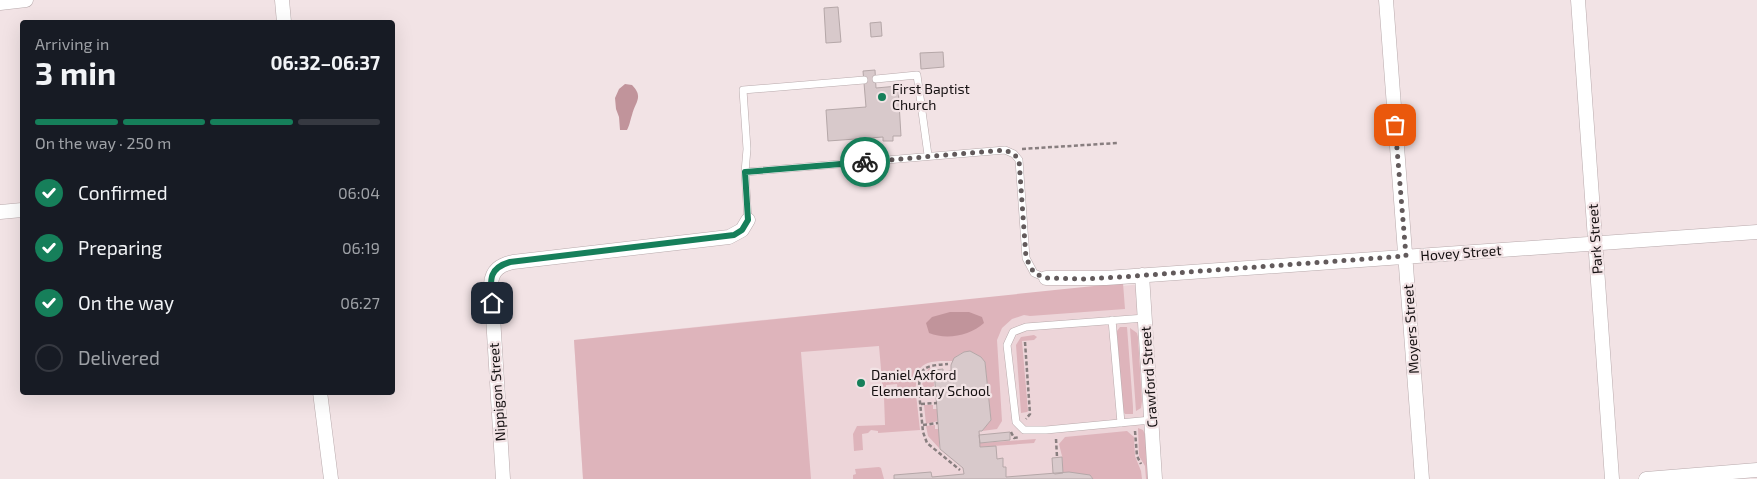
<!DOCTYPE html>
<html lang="en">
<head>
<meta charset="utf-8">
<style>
	:root { --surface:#171b24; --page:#242831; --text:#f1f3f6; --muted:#9ea1a6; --line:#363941; --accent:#167f5a }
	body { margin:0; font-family:"Exo 2",sans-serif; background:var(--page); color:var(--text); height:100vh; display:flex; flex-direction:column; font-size:19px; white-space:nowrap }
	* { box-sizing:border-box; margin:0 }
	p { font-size:16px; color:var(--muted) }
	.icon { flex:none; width:28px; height:28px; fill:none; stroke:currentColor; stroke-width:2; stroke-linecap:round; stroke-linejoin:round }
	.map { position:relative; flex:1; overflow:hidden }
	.details { position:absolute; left:20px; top:20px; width:375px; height:375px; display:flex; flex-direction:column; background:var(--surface); border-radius:5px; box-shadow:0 5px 20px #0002 }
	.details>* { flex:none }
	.pin { position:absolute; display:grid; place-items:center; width:42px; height:42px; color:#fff; margin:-21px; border-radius:10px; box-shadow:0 2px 8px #0006 }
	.courier { position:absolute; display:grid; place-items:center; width:50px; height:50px; margin:-25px; border:4px solid #167f5a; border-radius:50%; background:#fff; color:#222; box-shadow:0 1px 6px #0007 }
	.head em { font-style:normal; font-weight:700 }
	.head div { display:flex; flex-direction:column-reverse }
	.head { display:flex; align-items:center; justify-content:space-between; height:85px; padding:0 15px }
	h1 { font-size:32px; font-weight:700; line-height:38px }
	.bar { display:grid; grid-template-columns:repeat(4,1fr); gap:8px 5px; align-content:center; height:60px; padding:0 15px }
	.bar i { height:6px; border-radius:4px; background:var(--line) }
	.bar .on { background:var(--accent) }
	.bar p { grid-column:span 4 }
	ol { padding:0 15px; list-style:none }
	li { display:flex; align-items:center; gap:15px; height:55px }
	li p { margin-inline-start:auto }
	li .icon { padding:5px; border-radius:50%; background:var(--accent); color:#fff; stroke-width:4 }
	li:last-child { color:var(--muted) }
	li i { width:28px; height:28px; border:2px solid var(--line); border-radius:50% }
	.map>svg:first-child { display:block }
</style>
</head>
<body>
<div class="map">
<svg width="1757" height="479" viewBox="0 0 1757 479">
	<rect width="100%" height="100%" fill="#f2e3e5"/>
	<!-- built -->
	<path fill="#edd5d9" d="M1143,284L1150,479H583L574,340L741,322Z"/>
	<!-- green -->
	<path fill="#deb4bb" d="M1123,283L1125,309L1030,316L1024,315L1012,319L1002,328L997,340L1002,421L997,429L982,431L991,420L985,362C976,350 961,348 953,361C940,361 922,359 917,374C915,380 917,385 915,390L898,392L897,384L886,385V392H883L879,346L801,352L811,479H583L574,340Z
		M1120,327H1127L1133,407V414H1125L1123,411L1117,334V331Z
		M1130,328L1137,333L1138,337L1142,401L1141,408L1136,411Z
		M1034,335L1037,337L1034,340L1022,341L1028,411L1027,412L1021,413L1016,345L1021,337Z
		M929,368L933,369L934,386L932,387L933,392H923L922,378Z
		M916,394L920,430L878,433V431L871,430L868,433L862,434L863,450L854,451L853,434L857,426L885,425L884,397H886L887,399L898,398V396Z
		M924,405H933V409H937L938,421L926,424Z
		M935,425V429H939V448L928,436L926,426Z
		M1138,428L1143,430L1146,436L1148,479H1146L1145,466L1139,456Z
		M1127,431L1134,437L1135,456L1141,471L1142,479H1093L1090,475L1063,472L1062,456L1059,444L1065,437Z
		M1036,439L1034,443L980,447V443Z
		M879,467L881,468L884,479H853V475L856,474L855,469Z"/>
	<!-- water -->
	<path fill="#c1949b" d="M625,84L632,85C644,97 635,102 632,115C630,121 630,124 627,130H620L619,117L616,109L615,98L619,89Z
		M950,312H969L982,317L984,323C970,336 946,340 929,333L926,323L932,317Z"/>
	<!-- building -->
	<path fill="#d8c9cb" stroke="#b5a7a8" d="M838,7L841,42L826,43L824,8Z
		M881,22L882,36L871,37L870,23Z
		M943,52L944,67L921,69L920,53Z
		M875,70L876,88L898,86L901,136H893V141H883V137L828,141L826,110L866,107L863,71Z
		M970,351L981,357L985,362L991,420L982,431H979L980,447L996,446L997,459L1003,458V467H1006V477L1069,472L1090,475L1093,479H894V475L931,472L932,477L964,474L963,468L940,449L934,370L943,369V372L951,371V365L954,358L964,352Z
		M1010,432V440L980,443L979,435Z
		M1062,457L1063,473L1055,474L1053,473L1052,458Z"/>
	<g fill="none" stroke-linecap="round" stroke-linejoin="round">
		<defs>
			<path id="service" d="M876,79L917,75L928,155
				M745,172L1005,150L1014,154L1019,160L1026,258L1034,273L1046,278
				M748,220L745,172L747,149L743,90L864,80
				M1145,318L1026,327L1013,332L1007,345L1016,422L1024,430H1046L1151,420
				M1112,320L1121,423"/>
			<path id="minor" d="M282,0L284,22
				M1386,0L1422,479
				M1578,0L1612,479
				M0,3L26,0
				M0,212L22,210
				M1142,275L1155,479
				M1046,278H1106L1757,232
				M320,392L331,479
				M503,479L491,284C492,270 500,265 513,262L729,237L742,230L748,220
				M1646,479L1757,470"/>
		</defs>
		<!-- service casing -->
		<use href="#service" stroke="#b8aaac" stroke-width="8"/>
		<!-- minor casing -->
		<use href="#minor" stroke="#b8aaac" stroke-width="15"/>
		<!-- path -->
		<path stroke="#887e7f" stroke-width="2.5" stroke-dasharray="4 2.5" stroke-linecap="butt" d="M1022,149L1117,143
			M1025,342L1030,414L1026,419
			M936,393L922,394L919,392L923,432L927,443L960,470
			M900,394L919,392C919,366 924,366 948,364
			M921,404L937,403
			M923,425L938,423
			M1135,431L1137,456L1141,464
			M1011,432L1014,438L1020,437
			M1056,439L1057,457"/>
		<!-- service -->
		<use href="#service" stroke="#fff" stroke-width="7"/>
		<!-- minor -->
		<use href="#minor" stroke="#fff" stroke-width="14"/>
	</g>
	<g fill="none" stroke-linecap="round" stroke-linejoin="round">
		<!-- done -->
		<path stroke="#625a5b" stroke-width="5" stroke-dasharray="0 9" d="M865,162L1005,150L1014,154L1019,160L1026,258L1034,273L1046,278L1084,279L1120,277L1406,256L1395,125"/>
		<!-- route -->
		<path stroke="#167f5a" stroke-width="6" d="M492,303C491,283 486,269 510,262L734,235L742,230L748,220L745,172L865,162"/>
	</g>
	<!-- markers -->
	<g fill="#167f5a" stroke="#f2e3e5" stroke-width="2">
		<circle cx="882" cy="97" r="5"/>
		<circle cx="861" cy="383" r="5"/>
	</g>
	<g text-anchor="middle" stroke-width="4.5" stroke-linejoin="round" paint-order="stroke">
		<!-- poi labels -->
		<g font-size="14" fill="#151011" stroke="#f2e3e5" text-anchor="start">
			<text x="892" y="94">First Baptist<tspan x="892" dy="16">Church</tspan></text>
			<text x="871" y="380">Daniel Axford<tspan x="871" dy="16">Elementary School</tspan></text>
		</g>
		<!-- street labels -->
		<g font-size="14" fill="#151011" stroke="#f2e3e5">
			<text transform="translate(1595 239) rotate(-94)" y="5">Park Street</text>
			<text transform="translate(1461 253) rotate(-4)" y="5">Hovey Street</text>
			<text transform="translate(1411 329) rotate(-94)" y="5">Moyers Street</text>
			<text transform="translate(1149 377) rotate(-94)" y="5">Crawford Street</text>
			<text transform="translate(497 392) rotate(-94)" y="5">Nippigon Street</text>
		</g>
	</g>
</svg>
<div class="pin" style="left:1395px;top:125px;background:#ea580c"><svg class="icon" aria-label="bag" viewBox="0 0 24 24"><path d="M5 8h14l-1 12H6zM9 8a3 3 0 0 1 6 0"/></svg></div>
<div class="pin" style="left:492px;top:303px;background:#1f2937"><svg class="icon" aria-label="home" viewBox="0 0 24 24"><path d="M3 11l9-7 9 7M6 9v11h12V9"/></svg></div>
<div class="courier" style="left:865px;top:162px"><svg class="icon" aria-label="bike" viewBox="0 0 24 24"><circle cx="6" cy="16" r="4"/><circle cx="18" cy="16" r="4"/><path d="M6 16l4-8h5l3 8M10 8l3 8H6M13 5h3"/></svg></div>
<section class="details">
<div class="head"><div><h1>3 min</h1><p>Arriving in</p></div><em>06:32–06:37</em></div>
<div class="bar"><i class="on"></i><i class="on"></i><i class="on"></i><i></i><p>On the way · 250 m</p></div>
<ol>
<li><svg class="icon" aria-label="check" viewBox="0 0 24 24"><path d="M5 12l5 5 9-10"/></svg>Confirmed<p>06:04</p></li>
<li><svg class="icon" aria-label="check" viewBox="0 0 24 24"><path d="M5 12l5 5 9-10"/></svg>Preparing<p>06:19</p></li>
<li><svg class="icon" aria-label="check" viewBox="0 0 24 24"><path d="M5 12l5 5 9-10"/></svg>On the way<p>06:27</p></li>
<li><i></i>Delivered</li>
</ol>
</section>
</div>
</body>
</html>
